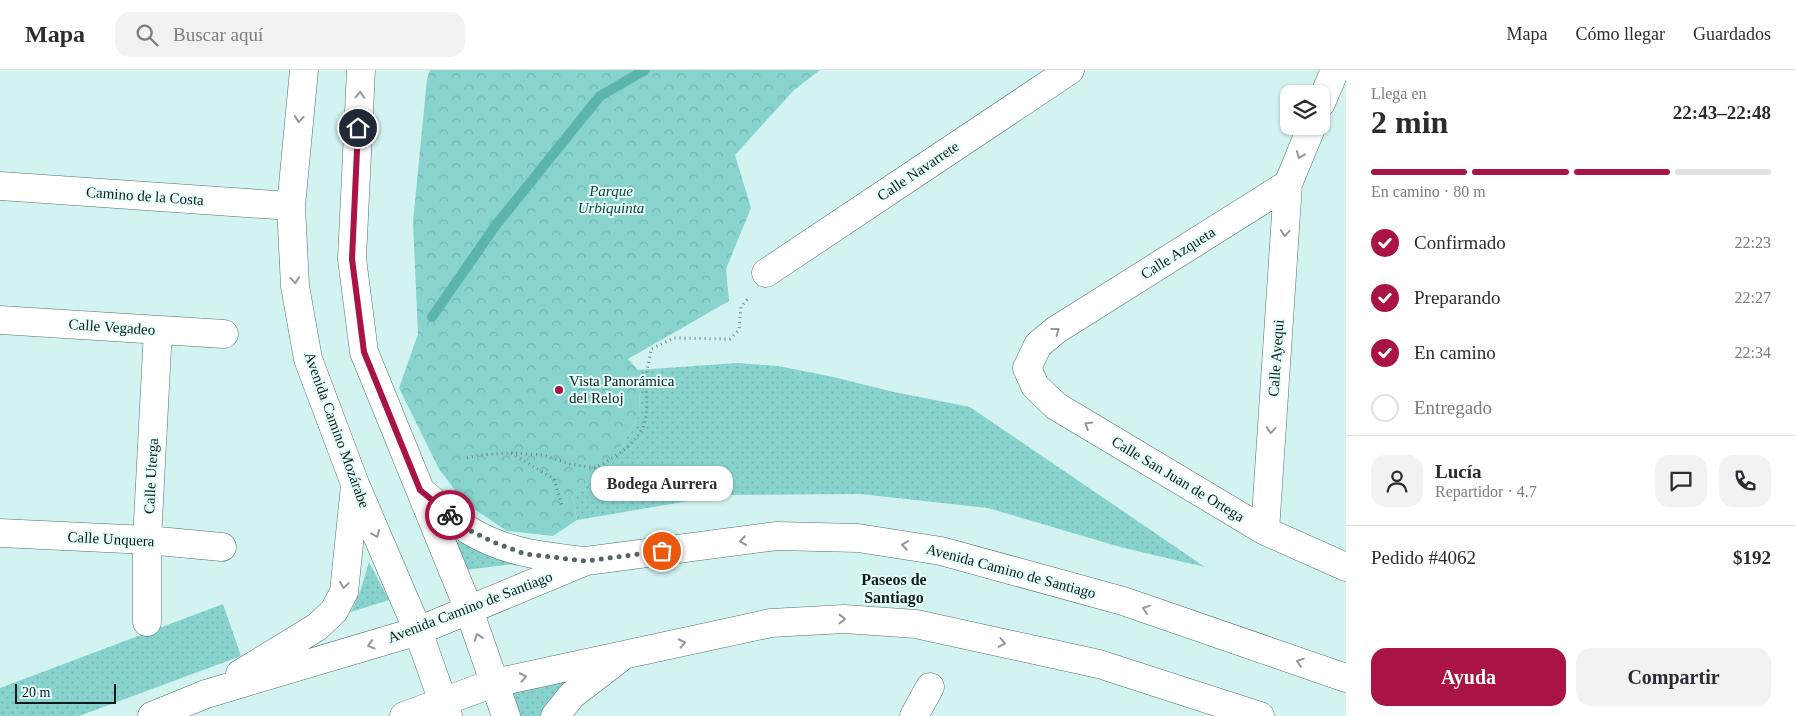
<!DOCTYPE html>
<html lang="es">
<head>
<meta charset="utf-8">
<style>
	:root { --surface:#fff; --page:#f2f2f3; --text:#2b2b33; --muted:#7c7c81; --line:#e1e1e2; --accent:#a91445 }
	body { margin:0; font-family:Georgia,serif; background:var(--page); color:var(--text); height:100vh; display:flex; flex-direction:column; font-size:19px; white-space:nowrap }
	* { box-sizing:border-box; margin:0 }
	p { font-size:16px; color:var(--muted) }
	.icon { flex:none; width:28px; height:28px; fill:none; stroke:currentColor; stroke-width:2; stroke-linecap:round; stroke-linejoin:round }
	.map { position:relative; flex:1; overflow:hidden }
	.drawer { display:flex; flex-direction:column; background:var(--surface); width:450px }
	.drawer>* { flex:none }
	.tools { position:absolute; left:1280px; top:15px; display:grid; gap:10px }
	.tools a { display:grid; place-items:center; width:50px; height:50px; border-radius:10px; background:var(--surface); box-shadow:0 1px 4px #0004; font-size:25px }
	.scale { position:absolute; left:15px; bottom:12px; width:101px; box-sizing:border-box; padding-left:5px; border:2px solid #0f1b1a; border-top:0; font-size:14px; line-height:18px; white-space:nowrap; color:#0f1b1a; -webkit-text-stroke:4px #e4fefc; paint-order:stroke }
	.pin { position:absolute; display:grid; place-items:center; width:42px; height:42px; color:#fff; margin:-21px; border:2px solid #fff; border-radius:50%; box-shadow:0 1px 5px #0007 }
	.courier { position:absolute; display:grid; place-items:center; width:50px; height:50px; margin:-25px; border:4px solid #a91445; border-radius:50%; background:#fff; color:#222; box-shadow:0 1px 6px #0007 }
	.bubble { position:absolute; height:35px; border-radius:15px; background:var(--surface); box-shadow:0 1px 4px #0004; font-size:16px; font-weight:700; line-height:35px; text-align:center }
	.headline em { font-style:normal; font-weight:700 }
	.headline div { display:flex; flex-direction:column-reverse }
	.headline { display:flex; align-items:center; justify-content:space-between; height:85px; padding:0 25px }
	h1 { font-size:32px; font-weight:700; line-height:38px }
	.bar { display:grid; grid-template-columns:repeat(4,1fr); gap:8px 5px; align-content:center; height:60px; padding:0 25px }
	.bar i { height:6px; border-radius:4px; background:var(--line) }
	.bar .active { background:var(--accent) }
	.bar p { grid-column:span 4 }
	.line { display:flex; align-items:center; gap:12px; padding:0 25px; border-top:1px solid var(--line) }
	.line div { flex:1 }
	.round { display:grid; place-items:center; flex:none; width:52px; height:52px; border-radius:15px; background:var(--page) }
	ol { padding:0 25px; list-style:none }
	li { display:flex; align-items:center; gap:15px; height:55px }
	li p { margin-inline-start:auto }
	li .icon { padding:5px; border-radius:50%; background:var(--accent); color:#fff; stroke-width:4 }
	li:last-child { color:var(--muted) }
	li i { width:28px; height:28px; border:2px solid var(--line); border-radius:50% }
	.action { display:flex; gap:10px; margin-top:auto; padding:10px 25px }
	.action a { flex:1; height:58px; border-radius:15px; background:var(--accent); color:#fff; font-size:20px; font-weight:700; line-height:58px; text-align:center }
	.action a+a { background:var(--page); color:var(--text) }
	header { display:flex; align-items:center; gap:30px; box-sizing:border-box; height:70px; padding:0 25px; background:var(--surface); border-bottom:1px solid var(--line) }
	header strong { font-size:24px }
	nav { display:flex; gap:28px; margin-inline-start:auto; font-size:18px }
	.search { width:350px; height:45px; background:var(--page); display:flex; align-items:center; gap:12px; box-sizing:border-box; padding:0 18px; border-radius:15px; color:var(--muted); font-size:19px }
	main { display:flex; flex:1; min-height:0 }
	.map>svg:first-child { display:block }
</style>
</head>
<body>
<header>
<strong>Mapa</strong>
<div class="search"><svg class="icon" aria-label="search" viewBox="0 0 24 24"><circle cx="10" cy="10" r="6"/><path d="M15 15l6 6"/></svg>Buscar aquí</div>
<nav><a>Mapa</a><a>Cómo llegar</a><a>Guardados</a></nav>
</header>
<main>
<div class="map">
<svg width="1346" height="646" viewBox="0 0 1346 646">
	<defs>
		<pattern id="grass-dots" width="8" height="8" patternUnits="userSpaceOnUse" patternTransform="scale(1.25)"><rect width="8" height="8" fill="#88d3ce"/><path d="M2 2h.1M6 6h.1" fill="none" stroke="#74b5b0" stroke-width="1.8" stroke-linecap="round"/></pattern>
		<pattern id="forest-crowns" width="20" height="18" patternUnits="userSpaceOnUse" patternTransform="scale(1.25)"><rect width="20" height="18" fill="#88d3ce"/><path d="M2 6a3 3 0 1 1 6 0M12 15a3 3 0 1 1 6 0" fill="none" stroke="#74b5b0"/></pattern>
	</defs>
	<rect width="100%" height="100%" fill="#d2f3f0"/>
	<!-- grass -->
	<path fill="url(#grass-dots)" d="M737,293L778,296L829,306L894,322L970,337L1205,497L1120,477L988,438L860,424L724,425L577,450L572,425L609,398L640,343L638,300Z
		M449,468L513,494L465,500Z
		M369,492L389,530L351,542L361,519Z
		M223,534L241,586L79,646H0V618Z
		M569,609L540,646H519L509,624Z"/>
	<!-- forest -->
	<path fill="url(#forest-crowns)" d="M430,0H820L794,20L735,85L751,138L726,199L729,231L628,289L638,300L640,343L609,398L572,425L577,450L553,466L507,461L465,433L439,399L399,318L418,264L413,152L427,9Z"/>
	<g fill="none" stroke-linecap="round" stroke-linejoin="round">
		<!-- stream -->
		<path stroke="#5cb4af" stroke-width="10" d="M432,247L496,155L600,26L645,0"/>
		<defs>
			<path id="street" d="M304,0L291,136L295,216L308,289L355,414L418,561L448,646
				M361,0L352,189L364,282L469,540L506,646
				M1321,33L1335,0
				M1312,56L1288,114L1056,260L1038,275L1027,298L1035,316L1056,336L1265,461L1346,497
				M0,116L291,136
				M766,203L1070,0
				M0,250L224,264
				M422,422C437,434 453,450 470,461C507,483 543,486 585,491
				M1265,461L1288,114
				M0,463L147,470L222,477
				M147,552V470L158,260
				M240,604L317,557L334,541L344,522L355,416
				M152,646L206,624L418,561L586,491L777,466L858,468L941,481L1123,531L1346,608
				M404,646L494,613L771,553L844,549L916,554L1099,594L1260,646
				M555,646L572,625L619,589
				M914,646L930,617"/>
		</defs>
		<!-- street casing -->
		<use href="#street" stroke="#52706e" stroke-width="29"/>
		<!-- path -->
		<path stroke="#6e8482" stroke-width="3" stroke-dasharray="1 4" stroke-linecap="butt" d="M511,383L543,385L570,394L596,398C613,388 632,377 642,359C649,347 646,324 646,310C646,300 650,289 651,279L674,268L730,269L739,260L741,237L749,227
			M467,388L478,385L511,383L554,409L562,435"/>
		<!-- street -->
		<use href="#street" stroke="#fff" stroke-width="28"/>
	</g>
	<!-- one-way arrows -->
	<defs><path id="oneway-chevron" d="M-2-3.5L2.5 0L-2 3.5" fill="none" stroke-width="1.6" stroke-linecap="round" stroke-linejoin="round" transform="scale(1.25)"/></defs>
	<g stroke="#939898">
		<use href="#oneway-chevron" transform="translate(360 25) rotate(-87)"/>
		<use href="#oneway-chevron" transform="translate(299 49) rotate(95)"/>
		<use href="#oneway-chevron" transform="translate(1300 85) rotate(112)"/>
		<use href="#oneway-chevron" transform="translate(1285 163) rotate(94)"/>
		<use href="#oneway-chevron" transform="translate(295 210) rotate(85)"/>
		<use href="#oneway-chevron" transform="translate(1056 261) rotate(-37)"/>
		<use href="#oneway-chevron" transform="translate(1088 355) rotate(-149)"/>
		<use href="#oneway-chevron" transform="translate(1271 360) rotate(94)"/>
		<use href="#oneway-chevron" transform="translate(376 464) rotate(67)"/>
		<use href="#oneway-chevron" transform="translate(743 471) rotate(172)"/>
		<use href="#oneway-chevron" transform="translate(905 475) rotate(-171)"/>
		<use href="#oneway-chevron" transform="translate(344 515) rotate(98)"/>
		<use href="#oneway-chevron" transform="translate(1146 539) rotate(-161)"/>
		<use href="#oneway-chevron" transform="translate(842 549)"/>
		<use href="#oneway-chevron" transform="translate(478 567) rotate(-109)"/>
		<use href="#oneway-chevron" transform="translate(682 573) rotate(-12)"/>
		<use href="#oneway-chevron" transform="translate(1002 573) rotate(12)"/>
		<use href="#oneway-chevron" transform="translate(371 575) rotate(164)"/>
		<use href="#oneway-chevron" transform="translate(1300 592) rotate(-161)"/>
		<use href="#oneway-chevron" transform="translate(523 607) rotate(-12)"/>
	</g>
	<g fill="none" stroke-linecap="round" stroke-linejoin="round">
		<!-- done -->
		<path stroke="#536765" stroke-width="5" stroke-dasharray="0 9" d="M450,445L469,460L493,472L525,484L586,491L662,481"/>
		<!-- route -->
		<path stroke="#a91445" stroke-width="6" d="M358,58L352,189L364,282L420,420L450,445"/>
	</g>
	<!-- markers -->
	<circle fill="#a91445" stroke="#e4fefc" stroke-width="2" cx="559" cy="320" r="5"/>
	<g text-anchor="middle" stroke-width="4" stroke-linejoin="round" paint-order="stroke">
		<!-- street labels -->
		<g font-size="15" fill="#0f1b1a" stroke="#e4fefc">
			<text transform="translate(918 101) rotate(-34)" y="5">Calle Navarrete</text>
			<text transform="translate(145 126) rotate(4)" y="5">Camino de la Costa</text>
			<text transform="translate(1178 183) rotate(-32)" y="5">Calle Azqueta</text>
			<text transform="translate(112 257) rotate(4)" y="5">Calle Vegadeo</text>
			<text transform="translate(1276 288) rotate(-86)" y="5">Calle Ayequi</text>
			<text transform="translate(337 360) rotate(70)" y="5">Avenida Camino Mozárabe</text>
			<text transform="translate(151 406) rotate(-87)" y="5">Calle Uterga</text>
			<text transform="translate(1178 409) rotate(31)" y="5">Calle San Juan de Ortega</text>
			<text transform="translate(111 469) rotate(3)" y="5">Calle Unquera</text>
			<text transform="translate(1011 501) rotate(15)" y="5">Avenida Camino de Santiago</text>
			<text transform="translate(470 537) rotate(-21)" y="5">Avenida Camino de Santiago</text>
		</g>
		<!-- park labels -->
		<g font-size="15" font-style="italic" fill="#16403d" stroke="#e4fefc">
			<text x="611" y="126">Parque<tspan x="611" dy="17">Urbiquinta</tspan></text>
		</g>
		<!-- poi labels -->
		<g font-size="15" fill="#0f1b1a" stroke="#e4fefc" text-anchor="start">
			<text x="569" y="316">Vista Panorámica<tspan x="569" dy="17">del Reloj</tspan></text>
		</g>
		<!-- neighbourhood labels -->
		<g font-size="16" font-weight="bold" fill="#0f1b1a" stroke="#e4fefc">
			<text x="894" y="515">Paseos de<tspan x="894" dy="18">Santiago</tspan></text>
		</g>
	</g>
</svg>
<div class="tools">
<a><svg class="icon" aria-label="layers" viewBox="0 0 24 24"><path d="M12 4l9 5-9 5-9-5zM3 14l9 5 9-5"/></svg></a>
</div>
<div class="scale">20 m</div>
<div class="pin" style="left:662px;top:481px;background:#ea580c"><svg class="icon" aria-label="bag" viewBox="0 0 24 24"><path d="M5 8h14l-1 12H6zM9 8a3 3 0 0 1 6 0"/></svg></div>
<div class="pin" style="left:358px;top:58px;background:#1f2937"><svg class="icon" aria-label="home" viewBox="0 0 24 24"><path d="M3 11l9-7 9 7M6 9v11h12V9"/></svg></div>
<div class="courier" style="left:450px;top:445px"><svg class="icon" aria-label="bike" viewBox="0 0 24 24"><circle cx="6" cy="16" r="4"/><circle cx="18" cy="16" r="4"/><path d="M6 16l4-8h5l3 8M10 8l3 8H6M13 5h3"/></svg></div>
<div class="bubble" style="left:591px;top:396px;width:142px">Bodega Aurrera</div>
</div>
<section class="drawer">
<div class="headline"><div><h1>2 min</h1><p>Llega en</p></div><em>22:43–22:48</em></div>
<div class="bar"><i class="active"></i><i class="active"></i><i class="active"></i><i></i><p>En camino · 80 m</p></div>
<ol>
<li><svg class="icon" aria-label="check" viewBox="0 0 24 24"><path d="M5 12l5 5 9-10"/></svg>Confirmado<p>22:23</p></li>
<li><svg class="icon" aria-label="check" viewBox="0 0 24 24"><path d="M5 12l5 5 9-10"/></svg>Preparando<p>22:27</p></li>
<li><svg class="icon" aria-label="check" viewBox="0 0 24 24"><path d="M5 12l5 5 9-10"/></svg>En camino<p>22:34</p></li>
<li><i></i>Entregado</li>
</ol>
<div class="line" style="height:90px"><a class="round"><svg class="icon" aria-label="person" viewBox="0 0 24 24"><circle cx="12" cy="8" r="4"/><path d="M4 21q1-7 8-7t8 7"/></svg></a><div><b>Lucía</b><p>Repartidor · 4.7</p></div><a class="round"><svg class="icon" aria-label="chat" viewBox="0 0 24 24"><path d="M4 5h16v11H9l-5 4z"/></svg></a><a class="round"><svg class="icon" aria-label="phone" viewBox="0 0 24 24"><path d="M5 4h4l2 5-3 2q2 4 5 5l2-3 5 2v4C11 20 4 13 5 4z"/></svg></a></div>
<div class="line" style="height:65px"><div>Pedido #4062</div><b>$192</b></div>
<div class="action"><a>Ayuda</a><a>Compartir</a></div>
</section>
</main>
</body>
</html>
